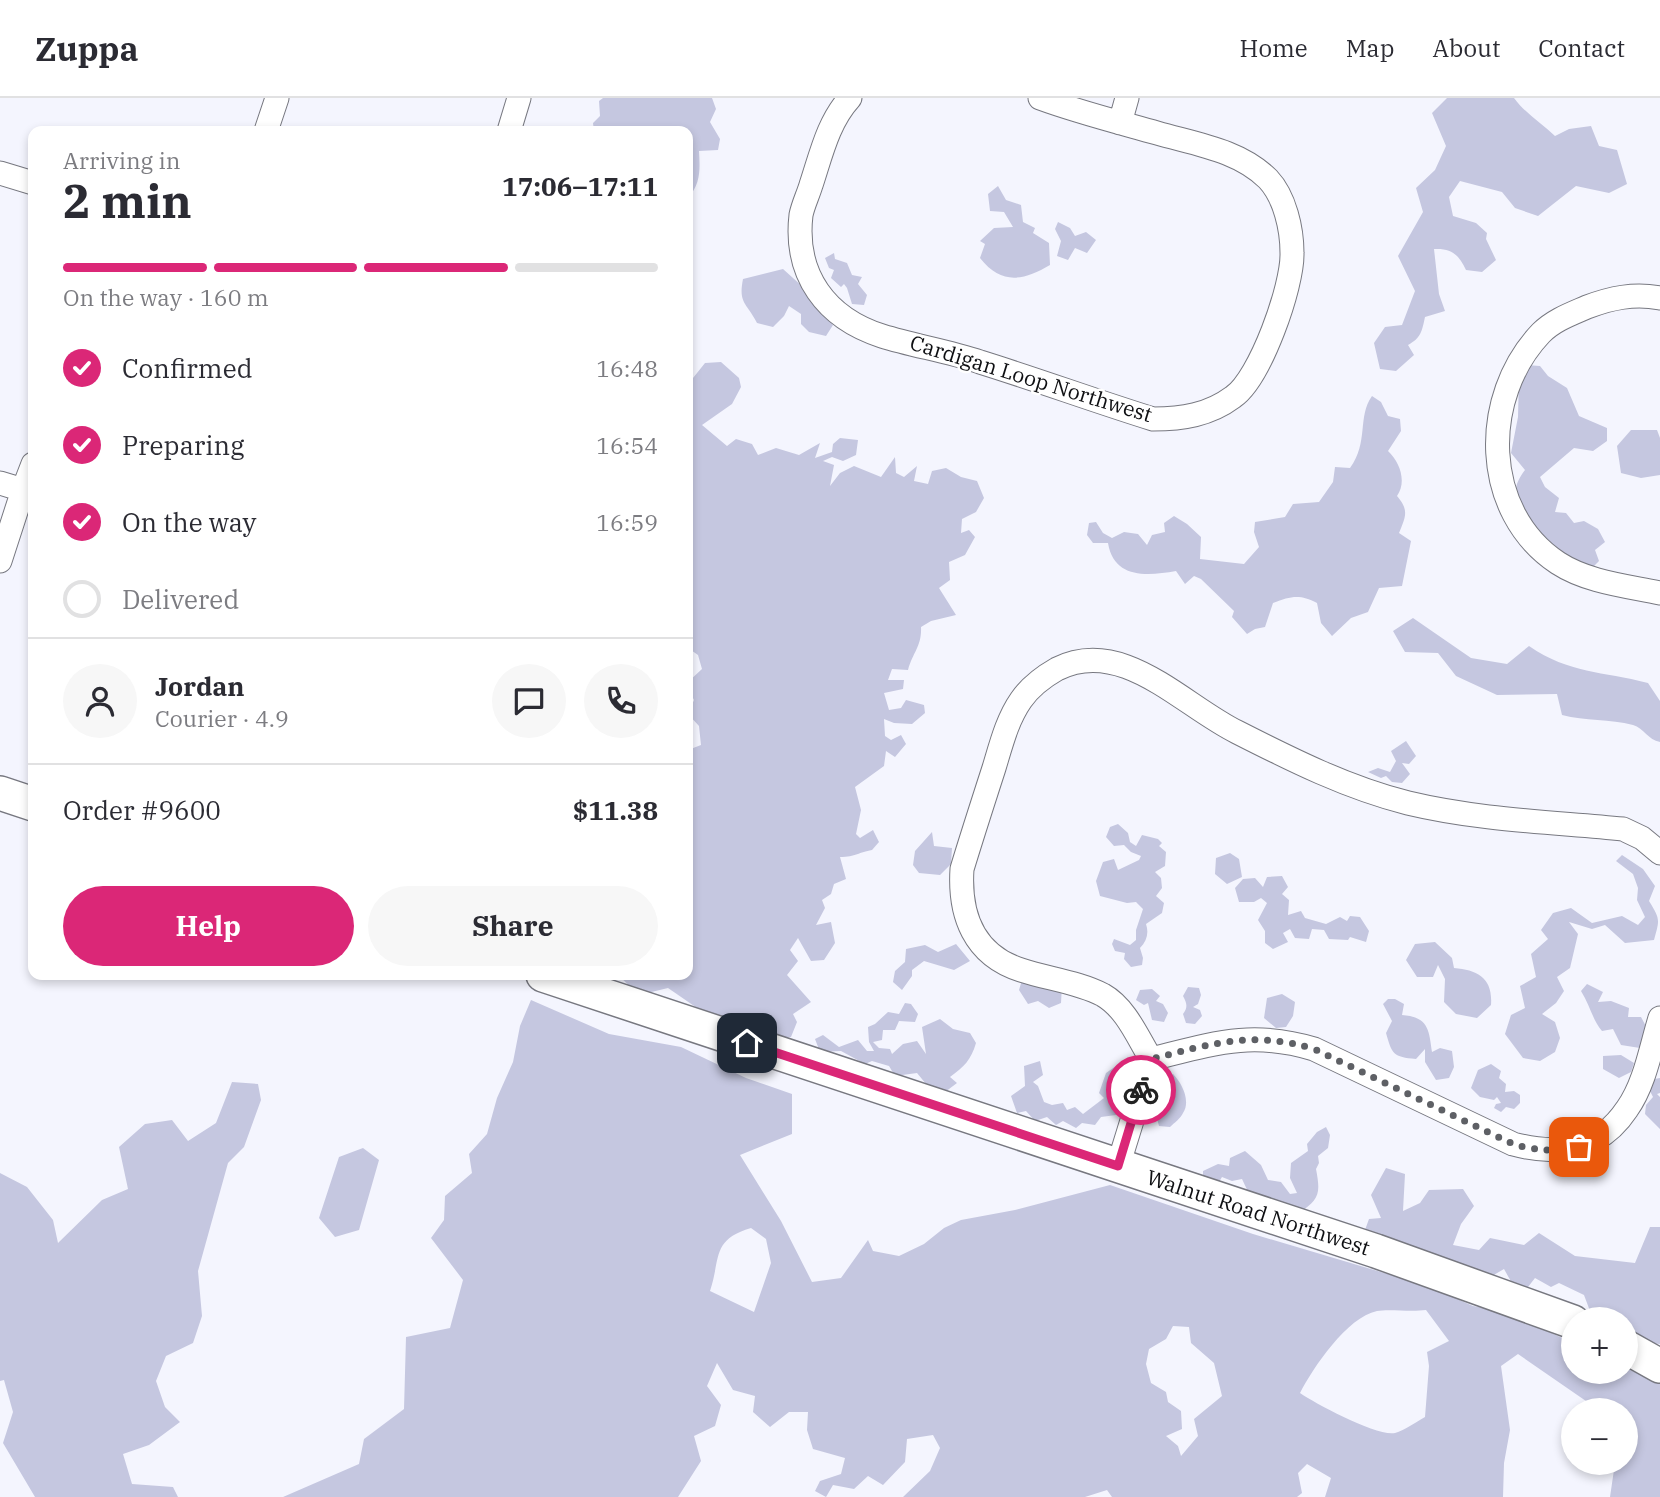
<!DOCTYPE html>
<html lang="en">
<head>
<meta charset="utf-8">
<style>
	:root { --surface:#fff; --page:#f7f7f7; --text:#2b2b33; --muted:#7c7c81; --line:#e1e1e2; --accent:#db2777 }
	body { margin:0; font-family:"IBM Plex Serif",serif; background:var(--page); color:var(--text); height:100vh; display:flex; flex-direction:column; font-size:26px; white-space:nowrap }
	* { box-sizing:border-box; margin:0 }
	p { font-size:23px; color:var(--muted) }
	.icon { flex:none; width:38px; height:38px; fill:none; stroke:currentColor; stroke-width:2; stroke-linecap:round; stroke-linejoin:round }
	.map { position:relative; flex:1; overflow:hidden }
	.panel { position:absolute; left:28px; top:28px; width:665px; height:854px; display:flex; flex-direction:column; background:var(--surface); border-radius:14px; box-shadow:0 4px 10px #0003 }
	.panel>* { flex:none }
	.controls { position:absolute; left:1561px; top:1209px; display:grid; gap:14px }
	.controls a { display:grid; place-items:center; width:77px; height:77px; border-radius:50%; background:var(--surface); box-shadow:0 4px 10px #0003; font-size:35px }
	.pin { position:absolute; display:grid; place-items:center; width:60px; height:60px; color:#fff; margin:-30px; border-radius:14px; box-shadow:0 4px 10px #0006 }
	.courier { position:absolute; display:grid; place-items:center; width:70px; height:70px; margin:-35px; border:5px solid #db2777; border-radius:50%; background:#fff; color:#222; box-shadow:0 2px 9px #0007 }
	.overview em { font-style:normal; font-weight:800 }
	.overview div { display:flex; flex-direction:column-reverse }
	.overview { display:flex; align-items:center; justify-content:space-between; height:119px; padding:0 35px }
	h1 { font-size:46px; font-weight:800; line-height:52px }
	.bar { display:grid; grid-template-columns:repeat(4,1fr); gap:10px 7px; align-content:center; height:84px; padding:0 35px }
	.bar i { height:9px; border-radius:5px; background:var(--line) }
	.bar .on { background:var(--accent) }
	.bar p { grid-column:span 4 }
	.line { display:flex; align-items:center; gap:18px; padding:0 35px; border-top:2px solid var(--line) }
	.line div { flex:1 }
	.round { display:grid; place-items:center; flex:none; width:74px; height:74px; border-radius:37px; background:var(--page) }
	ol { padding:0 35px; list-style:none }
	li { display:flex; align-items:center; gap:21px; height:77px }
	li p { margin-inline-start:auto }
	li .icon { padding:7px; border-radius:50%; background:var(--accent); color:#fff; stroke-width:4 }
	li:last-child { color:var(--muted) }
	li i { width:38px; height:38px; border:4px solid var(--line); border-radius:50% }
	.cta { display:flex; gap:14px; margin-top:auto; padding:14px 35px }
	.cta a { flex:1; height:80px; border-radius:42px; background:var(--accent); color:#fff; font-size:28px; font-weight:800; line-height:80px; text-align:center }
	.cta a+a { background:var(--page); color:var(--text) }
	header { display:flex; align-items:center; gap:42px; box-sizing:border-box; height:98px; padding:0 35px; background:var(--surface); border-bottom:2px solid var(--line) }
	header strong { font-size:33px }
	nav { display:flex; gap:38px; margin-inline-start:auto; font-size:24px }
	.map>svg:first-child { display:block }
</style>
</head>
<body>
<header>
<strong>Zuppa</strong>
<nav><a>Home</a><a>Map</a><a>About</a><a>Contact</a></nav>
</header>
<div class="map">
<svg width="1660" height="1399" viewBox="0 0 1660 1399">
	<rect width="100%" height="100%" fill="#f4f5fe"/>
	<!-- green -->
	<path fill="#c5c7e0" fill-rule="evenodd" d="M603,0H712L716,11L710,24L720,41L718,52L699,53C700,71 701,86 688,100V33H594L593,25L600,18L599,3Z
		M1447,0H1514C1525,15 1541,25 1555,38L1569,31L1591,28L1599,48L1617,52L1627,86L1609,95L1576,88L1538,118L1515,110L1502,94L1460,83L1449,99L1453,118L1476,125L1487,135L1486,141L1496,162L1482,174L1466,172C1459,157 1452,150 1434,151L1439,196L1445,213L1425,219C1422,233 1421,240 1408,247L1414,257L1396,273L1380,271L1374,245L1385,229L1402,227L1415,193L1398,158L1423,114L1416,90L1435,72L1446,48L1432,15Z
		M998,88L1006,102L1021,107L1023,124L1035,130L1033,135L1049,145L1050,167C1023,183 1001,187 980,160L985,146L980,143L994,130L1013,129L1004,114L990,113L988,96Z
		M1058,124L1070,130L1075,138L1086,134L1096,142L1087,155L1075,150L1068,162L1057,158L1061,143L1055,131Z
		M834,155L835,161L847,165L852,177L862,179L858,186L867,197L864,207L852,206L847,190L844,186L841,189L831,180L834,172L829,170L825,160Z
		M783,171L813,198L833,227L826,238L809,234L801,226V216L789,208L784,218L773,229L757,225C747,205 738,206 743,181Z
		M721,264L739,280L741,289L732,306L702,327L727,348L736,341L752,346L758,357L776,350L799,357L820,345L815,360L832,354L833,346L840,340L858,342L856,357L843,363L832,359L823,363L834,367L830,388L840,375L854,368L881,379L895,359L896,375L904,379L917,368L914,383L928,386L932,373L946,370L961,379L977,383L984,400L976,414L962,421L961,435L969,432L975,439L965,457L949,464L950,482L939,490L956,517L931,523L921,529C922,548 913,554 908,572L892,571L888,582H904L903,591L884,595L889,612L901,610L906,602L924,607L925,615L912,626L894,625L884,621L885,638L891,642L901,637L906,646L895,659L886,653L884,668L855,689L861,712L856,736L860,740L873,732L879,744L872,752C859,754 856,759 840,759L846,781L834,786L831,796L822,802L825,810L816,827L831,824L835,845L824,862L811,863L798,840L790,852L798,863L787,877L811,904L793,916L797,924L791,939L774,941L762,931L716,923L668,890L639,897L618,877H688V715L690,713L688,711V652L701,647L699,628L688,616L694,602L688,590V584L702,571L698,557L688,550V276L693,280L705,265Z
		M1526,267L1540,268L1548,278L1567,290L1579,318L1607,330V343L1593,353L1574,350L1540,379L1545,389L1559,400L1555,414L1566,415L1574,425L1584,423L1598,431L1605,444L1595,452L1599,463L1589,473C1568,459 1526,428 1517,403C1513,391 1518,381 1525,372L1511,355L1518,319L1519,278Z
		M1372,298L1381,304L1388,318L1400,321L1401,333L1388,353C1400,364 1407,384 1397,398C1409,412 1406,418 1399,435L1411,443L1402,488L1379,490L1368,514L1351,520L1332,538L1321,525L1317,505C1300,496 1291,498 1273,505L1265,529L1255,531L1247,536L1232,519L1234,513L1201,481L1194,478L1185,486L1176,473C1147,478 1114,481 1108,445H1093L1087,437L1089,425L1096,424L1103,435L1112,440L1124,434L1138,436L1147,447L1152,437L1165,434L1164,425L1174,418L1187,426L1201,439L1200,461L1244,466L1259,449L1254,434L1255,424L1285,419L1293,406L1319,404L1333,384L1335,369L1350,370C1369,344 1357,319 1372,298Z
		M1631,332H1657L1660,340V377L1641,380L1621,375L1617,348Z
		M1413,520L1471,560L1507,566L1529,548C1570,576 1602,573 1648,585L1660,603V644C1648,642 1644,630 1633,627C1610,621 1585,623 1562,617L1557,596L1497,597L1456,578L1438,555L1405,554L1393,533Z
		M1406,643L1416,658L1409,666L1402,665L1410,676L1402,685L1392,684L1386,678L1381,680L1368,674L1378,670L1390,674L1396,663L1391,653Z
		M1118,726L1128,735L1130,744L1136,748L1142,737L1158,741L1162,745L1159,748L1166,754L1165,768L1155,774L1161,780L1162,790L1156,798L1164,805L1162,815L1146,826C1149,835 1147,843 1140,850L1143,860L1142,867L1131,869L1124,861L1125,855L1115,853L1112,846L1114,841L1130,847L1136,842V832L1143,811L1136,804L1127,805L1100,798L1096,783L1103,764L1114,761L1118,772L1139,762L1141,758L1131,754L1124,747L1114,748L1106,739L1110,729Z
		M932,734L934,748L952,750L951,766L940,777L919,775L913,767L915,753Z
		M1230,755L1239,761L1242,779L1227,786L1215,776L1216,760Z
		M1622,757L1643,771L1655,788L1649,803C1660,821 1660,821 1654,842L1625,845L1605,827L1592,831L1569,824L1578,836L1570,870L1557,879L1564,893L1556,905L1542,916L1555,924L1560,940L1555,954L1540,963L1523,960L1505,936L1511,917L1525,910L1520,888L1536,879L1531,856L1548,841L1541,832L1553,815L1571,810L1592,825L1622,818L1638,827L1645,819L1637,802L1638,790L1633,776L1616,763Z
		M1282,778L1288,789L1282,796L1289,802L1288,817L1301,813L1305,820L1326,826L1340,819L1347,823L1350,818L1360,819L1369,833L1366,844L1350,839L1348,842L1329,841L1324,832L1312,831L1309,841L1295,840L1290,831L1283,835L1288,844L1273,851L1265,845V833L1258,822L1267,805L1261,800L1254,804H1239L1235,790L1243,781L1255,780L1263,789L1267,779Z
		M1435,844L1452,860L1454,870C1478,872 1493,880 1491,907L1477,920L1456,916L1444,904L1445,881L1438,867L1433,879H1417L1406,862L1415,846Z
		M956,846L970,863L954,872L924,863L912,872V878L902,892L893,884L895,873L905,864L906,851L925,847L938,854Z
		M1022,882L1062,887L1061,905L1049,910L1038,903L1028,906L1019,892Z
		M1587,886L1603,894L1598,904L1611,903L1629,910L1628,919H1641L1649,934L1640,950L1621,947L1613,931L1602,933C1592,921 1590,907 1581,893Z
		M1188,889L1199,890L1201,897L1198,906L1193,909L1200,912L1202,918L1195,926L1186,925L1183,916C1188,910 1187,905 1183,898Z
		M1152,891L1160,898L1156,903L1163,906L1168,915L1164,924L1152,922L1148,905L1144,907L1136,902L1140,892Z
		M1282,896L1295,904L1293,918L1286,929L1276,930L1264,920L1267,900Z
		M1388,901H1395L1404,906L1402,917C1428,919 1429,931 1432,954L1440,950L1452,953L1454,969L1449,980L1436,982L1425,964V951L1416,961C1393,959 1392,956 1386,935L1392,923L1383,906Z
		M531,902L609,936L681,949L746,980L792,996V1036L740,1057L781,1123L812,1184L841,1180L868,1142L873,1153L899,1158L924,1146L944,1130L961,1122L1015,1112L1110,1087L1253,1136L1428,1188L1473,1208L1506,1214L1573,1245V1274H1626V1270L1660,1286V1399H1610L1615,1365H1626V1312H1599L1518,1256L1501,1268L1510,1332L1504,1365L1503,1399H1325L1331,1380L1307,1366L1298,1375L1302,1395L1297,1399H1112L1107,1392L1085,1399H903L930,1373L940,1350L933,1337L907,1341L905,1364L883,1387L868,1378L854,1391L833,1387L826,1399L815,1393L820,1383L841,1376L845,1360L813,1351L807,1332L808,1314H789L770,1329L753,1314L755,1298L733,1292L717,1265L707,1288L721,1307L715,1328L694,1338L701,1363L678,1399H283L359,1366L364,1341L404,1311L406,1239L450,1230L463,1182L431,1140L444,1122L445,1098L472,1075L469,1056L487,1036L497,1000L513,964L520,928ZM751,1130L766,1141L771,1165L754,1214L710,1193C721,1160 711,1142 751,1130ZM1426,1212L1449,1243L1427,1254L1429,1268L1425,1319C1416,1324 1405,1332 1395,1335C1378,1339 1316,1306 1300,1295C1313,1270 1347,1219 1377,1213C1389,1211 1411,1214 1426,1212ZM1173,1228L1189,1229L1191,1245L1214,1265L1222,1298L1194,1321L1198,1338L1181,1358L1178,1348L1166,1338L1182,1331L1181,1313L1168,1304L1166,1294L1151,1285L1146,1266L1149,1251L1166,1241Z
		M905,905L911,906L918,916L915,924L899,923L895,932H883L882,942L873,944L879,950L890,951L892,956L903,946L917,943L926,956L922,929L940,921L953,931L970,935L976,945C971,962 964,969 950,979L957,985L945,994L931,992L917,975L895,978L889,968L872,963L865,966L841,953L820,954L815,941L823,937L839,949L858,942L867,953H874L869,944L868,929L875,926L888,914L899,916Z
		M1621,957L1634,965L1631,974L1619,980L1603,971V958Z
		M1040,963L1043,977L1033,984L1038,988L1044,1004L1052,1007L1063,1005L1067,1012L1075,1009L1083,1016L1104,1000L1099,995L1106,975L1116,968L1130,975V992L1119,1003L1116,1017L1101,1019L1095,1027L1082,1025L1076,1030L1063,1023L1056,1027L1047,1019L1035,1023L1026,1013L1017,1015L1011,998L1025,988L1024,968Z
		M1491,966L1501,973L1499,980L1506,986L1505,994L1514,993L1520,997V1005L1514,1011L1506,1009L1501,1014L1494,1010L1496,1006L1501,1005L1497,999L1494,1002L1480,999L1471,990L1478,972Z
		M1173,976C1182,985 1191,1003 1183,1015C1181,1020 1174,1025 1170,1029L1159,1028C1152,1001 1150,994 1173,976Z
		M1660,980V995L1657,996L1660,999V1031L1645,1016L1646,1007L1653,999L1648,989L1649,982Z
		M232,984L258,986L261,1002L244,1049L228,1065L198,1173L202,1218L193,1245L166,1258L156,1283L165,1309L180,1324L149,1347L123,1356L132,1386L173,1389L178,1399H35L3,1345L13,1314L4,1282L0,1283V1075L27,1089L53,1122L58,1145L102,1102L128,1091L119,1049L145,1026L172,1022L188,1043L216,1025Z
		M1326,1029L1330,1037L1328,1050L1318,1058L1319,1065L1316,1071C1321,1097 1319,1101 1298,1116L1275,1111L1262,1097L1250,1098L1242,1081L1232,1083L1222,1079L1216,1089L1203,1085V1073L1218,1066L1229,1068L1230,1060L1245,1053L1261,1067L1268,1082L1281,1084L1290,1096L1297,1095L1290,1080L1291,1065L1308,1053L1307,1046L1317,1034Z
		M363,1050L379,1062L359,1132L335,1139L319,1120L339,1059Z
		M1386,1070L1405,1076L1403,1113L1420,1105L1429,1092L1463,1091L1474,1108L1461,1126L1453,1147L1479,1152L1490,1140L1524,1147L1539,1135L1575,1158L1635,1165L1650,1129H1660V1246L1648,1245L1626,1230V1222L1593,1221L1584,1197L1559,1185L1551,1189L1535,1180L1528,1189L1513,1187L1504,1171L1492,1178L1365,1132L1369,1121L1381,1120L1371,1097Z"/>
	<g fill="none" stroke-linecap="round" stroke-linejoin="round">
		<defs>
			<path id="street" d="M850,0C828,24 821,57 811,87C808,97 803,107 801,117C794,177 826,220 882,238C914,248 948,253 980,264C1038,282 1095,303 1153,321C1182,321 1209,317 1233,299C1260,281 1293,188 1292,155C1292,131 1285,99 1268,81C1239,52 1195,46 1157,35C1118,24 1078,14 1040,0
				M1120,25L1127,0
				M266,33L277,0
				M509,33L519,0
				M0,75L33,85
				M1660,200C1634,195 1611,200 1587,209C1571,216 1554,222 1541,235C1480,299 1481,414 1558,465C1587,484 1627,488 1660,495
				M0,385L23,392
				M0,463L23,392L33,366
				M1660,755L1642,740L1623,731C1551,724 1479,722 1408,705C1348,690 1292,662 1237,634C1182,607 1122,538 1057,571C1043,579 1030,589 1021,602C1007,622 1001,647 994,670C983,704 972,738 962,771C959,817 974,857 1021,872C1048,881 1078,884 1103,897C1126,910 1138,940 1151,961C1212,946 1251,932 1314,951L1513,1046C1558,1058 1599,1053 1627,1011C1645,986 1651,949 1660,920
				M1118,1068L1151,961"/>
			<path id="secondary" d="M0,695L33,706
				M543,877L1376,1153L1573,1224
				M1626,1249L1660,1268"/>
		</defs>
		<!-- street casing -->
		<use href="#street" stroke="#777880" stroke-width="25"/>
		<!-- secondary casing -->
		<use href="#secondary" stroke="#777880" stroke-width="36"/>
		<!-- street -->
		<use href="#street" stroke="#fff" stroke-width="23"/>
		<!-- secondary -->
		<use href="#secondary" stroke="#fff" stroke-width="33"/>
	</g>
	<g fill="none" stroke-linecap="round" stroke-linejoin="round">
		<!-- done -->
		<path stroke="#5e6065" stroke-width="7" stroke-dasharray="0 12.6" d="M1141,992L1151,961C1212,946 1251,932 1314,951L1513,1046C1538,1053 1553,1054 1579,1049"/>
		<!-- route -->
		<path stroke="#db2777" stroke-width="9" d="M747,945L1118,1068L1141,992"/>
	</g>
	<g text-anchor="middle" stroke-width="5" stroke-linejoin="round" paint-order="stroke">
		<!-- street labels -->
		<g font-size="21" fill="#0e0f12" stroke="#fff">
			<text transform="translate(1031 281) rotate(17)" y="7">Cardigan Loop Northwest</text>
			<text transform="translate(1258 1115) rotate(18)" y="7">Walnut Road Northwest</text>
		</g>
	</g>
</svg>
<div class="controls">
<a>+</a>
<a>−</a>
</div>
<div class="pin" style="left:1579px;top:1049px;background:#ea580c"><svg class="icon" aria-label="bag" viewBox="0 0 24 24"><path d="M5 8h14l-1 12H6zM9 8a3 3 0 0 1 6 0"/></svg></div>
<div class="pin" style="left:747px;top:945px;background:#1f2937"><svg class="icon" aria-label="home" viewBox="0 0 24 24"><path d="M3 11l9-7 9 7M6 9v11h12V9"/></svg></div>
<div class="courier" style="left:1141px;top:992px"><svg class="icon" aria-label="bike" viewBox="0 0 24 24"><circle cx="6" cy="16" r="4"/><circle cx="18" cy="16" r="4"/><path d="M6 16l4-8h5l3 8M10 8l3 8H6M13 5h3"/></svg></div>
<section class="panel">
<div class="overview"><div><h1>2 min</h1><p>Arriving in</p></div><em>17:06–17:11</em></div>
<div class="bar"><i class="on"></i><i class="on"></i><i class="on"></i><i></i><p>On the way · 160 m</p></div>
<ol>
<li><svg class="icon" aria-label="check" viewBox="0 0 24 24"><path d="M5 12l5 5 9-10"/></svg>Confirmed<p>16:48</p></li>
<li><svg class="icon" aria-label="check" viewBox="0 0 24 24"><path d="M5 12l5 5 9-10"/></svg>Preparing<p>16:54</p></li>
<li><svg class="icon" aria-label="check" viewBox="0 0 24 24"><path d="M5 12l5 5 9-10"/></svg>On the way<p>16:59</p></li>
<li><i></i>Delivered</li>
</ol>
<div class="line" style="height:126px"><a class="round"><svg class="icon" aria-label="person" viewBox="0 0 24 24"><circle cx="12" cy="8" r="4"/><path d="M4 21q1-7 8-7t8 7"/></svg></a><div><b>Jordan</b><p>Courier · 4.9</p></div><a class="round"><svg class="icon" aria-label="chat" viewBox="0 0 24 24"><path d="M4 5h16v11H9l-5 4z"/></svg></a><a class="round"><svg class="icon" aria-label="phone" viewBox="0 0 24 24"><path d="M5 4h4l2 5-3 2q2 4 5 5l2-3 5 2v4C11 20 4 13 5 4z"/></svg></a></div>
<div class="line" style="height:91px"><div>Order #9600</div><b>$11.38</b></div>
<div class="cta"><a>Help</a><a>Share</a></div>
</section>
</div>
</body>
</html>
